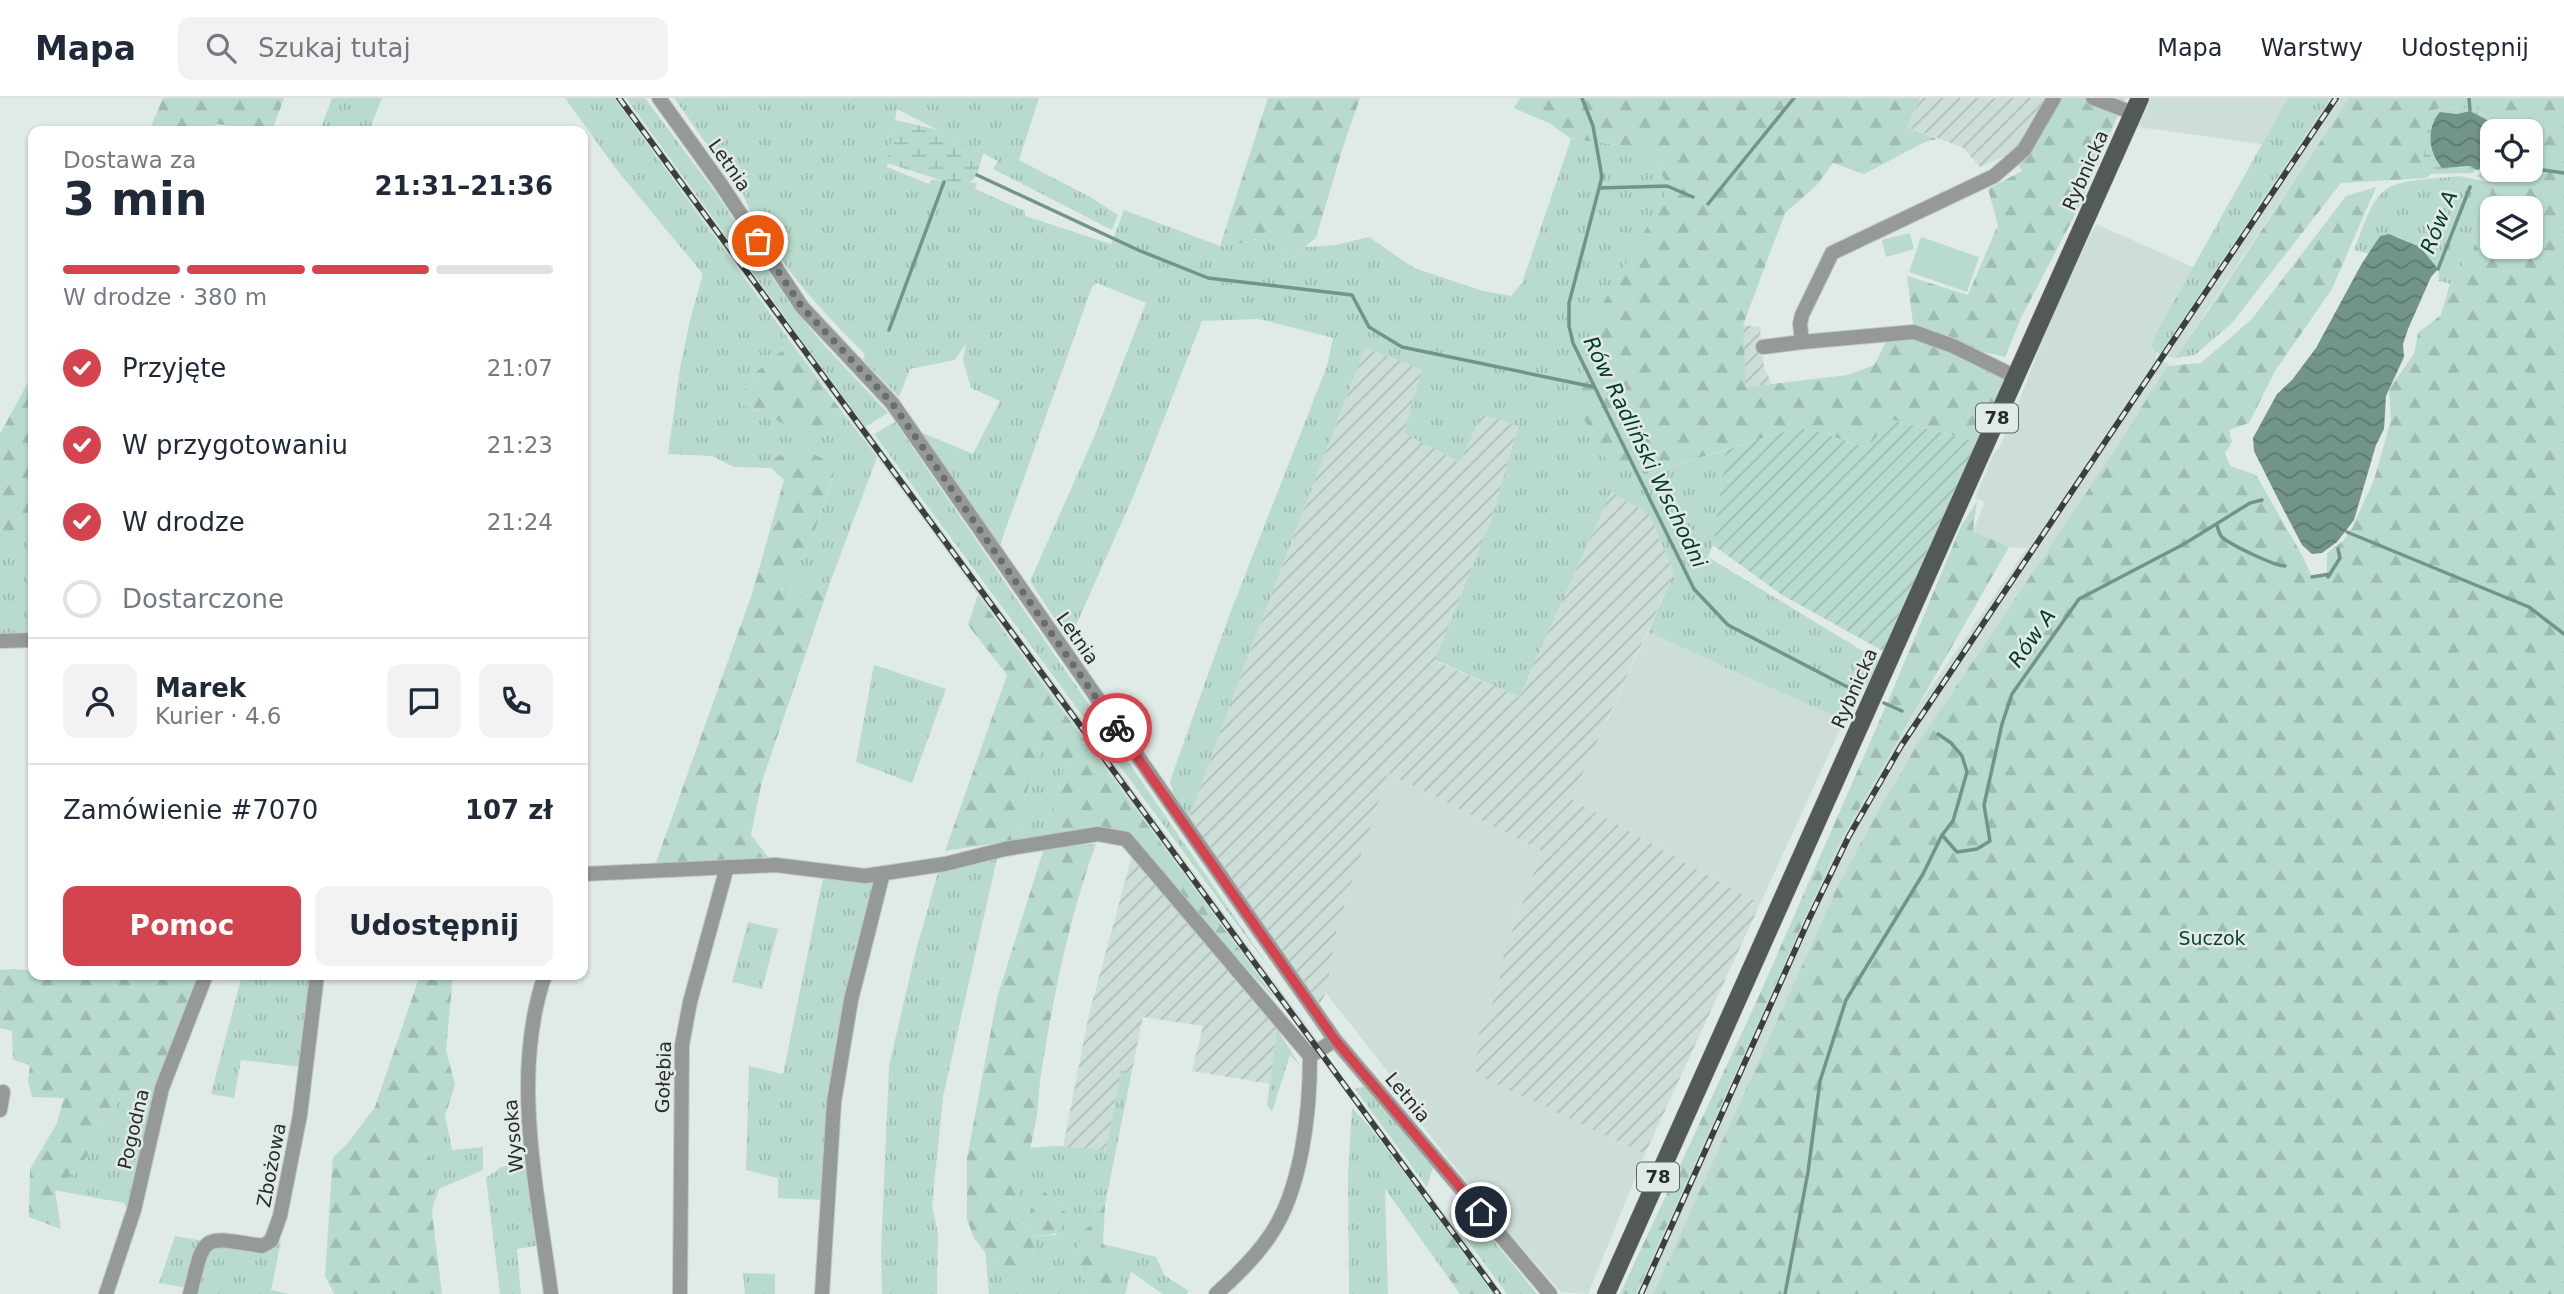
<!DOCTYPE html>
<html lang="pl">
<head>
<meta charset="utf-8">
<style>
	:root { --surface:#fff; --page:#f2f2f3; --text:#1f2937; --muted:#747a83; --line:#e0e1e3; --accent:#d4444f }
	body { margin:0; font-family:"DejaVu Sans",sans-serif; background:var(--page); color:var(--text); height:100vh; display:flex; flex-direction:column; font-size:26px; white-space:nowrap }
	* { box-sizing:border-box; margin:0 }
	p { font-size:23px; color:var(--muted) }
	.icon { flex:none; width:38px; height:38px; fill:none; stroke:currentColor; stroke-width:2; stroke-linecap:round; stroke-linejoin:round }
	.map { position:relative; flex:1; overflow:hidden }
	.sheet { position:absolute; left:28px; top:28px; width:560px; height:854px; display:flex; flex-direction:column; background:var(--surface); border-radius:14px; box-shadow:0 2px 5px #0004 }
	.sheet>* { flex:none }
	.controls { position:absolute; left:2480px; top:21px; display:grid; gap:14px }
	.controls a { display:grid; place-items:center; width:63px; height:63px; border-radius:14px; background:var(--surface); box-shadow:0 2px 5px #0004; font-size:35px }
	.pin { position:absolute; display:grid; place-items:center; width:60px; height:60px; color:#fff; margin:-30px; border:4px solid #fff; border-radius:50%; box-shadow:0 2px 7px #0007 }
	.courier { position:absolute; display:grid; place-items:center; width:70px; height:70px; margin:-35px; border:5px solid #d4444f; border-radius:50%; background:#fff; color:#222; box-shadow:0 2px 9px #0007 }
	.overview em { font-style:normal; font-weight:700 }
	.overview div { display:flex; flex-direction:column-reverse }
	.overview { display:flex; align-items:center; justify-content:space-between; height:119px; padding:0 35px }
	h1 { font-size:46px; font-weight:700; line-height:52px }
	.bar { display:grid; grid-template-columns:repeat(4,1fr); gap:10px 7px; align-content:center; height:84px; padding:0 35px }
	.bar i { height:9px; border-radius:5px; background:var(--line) }
	.bar .current { background:var(--accent) }
	.bar p { grid-column:span 4 }
	.line { display:flex; align-items:center; gap:18px; padding:0 35px; border-top:2px solid var(--line) }
	.line div { flex:1 }
	.round { display:grid; place-items:center; flex:none; width:74px; height:74px; border-radius:14px; background:var(--page) }
	ol { padding:0 35px; list-style:none }
	li { display:flex; align-items:center; gap:21px; height:77px }
	li p { margin-inline-start:auto }
	li .icon { padding:7px; border-radius:50%; background:var(--accent); color:#fff; stroke-width:4 }
	li:last-child { color:var(--muted) }
	li i { width:38px; height:38px; border:4px solid var(--line); border-radius:50% }
	.button { display:flex; gap:14px; margin-top:auto; padding:14px 35px }
	.button a { flex:1; height:80px; border-radius:14px; background:var(--accent); color:#fff; font-size:28px; font-weight:700; line-height:80px; text-align:center }
	.button a+a { background:var(--page); color:var(--text) }
	header { display:flex; align-items:center; gap:42px; box-sizing:border-box; height:98px; padding:0 35px; background:var(--surface); border-bottom:2px solid var(--line) }
	header strong { font-size:33px }
	nav { display:flex; gap:38px; margin-inline-start:auto; font-size:24px }
	.search { width:490px; height:63px; background:var(--page); display:flex; align-items:center; gap:18px; box-sizing:border-box; padding:0 24px; border-radius:14px; color:var(--muted); font-size:26px }
	.map>svg:first-child { display:block }
</style>
</head>
<body>
<header>
<strong>Mapa</strong>
<div class="search"><svg class="icon" aria-label="search" viewBox="0 0 24 24"><circle cx="10" cy="10" r="6"/><path d="M15 15l6 6"/></svg>Szukaj tutaj</div>
<nav><a>Mapa</a><a>Warstwy</a><a>Udostępnij</a></nav>
</header>
<div class="map">
<svg width="2564" height="1196" viewBox="0 0 2564 1196">
	<defs>
		<pattern id="industrial-furrows" width="10" height="10" patternUnits="userSpaceOnUse" patternTransform="scale(1.75)"><rect width="10" height="10" fill="#ccded7"/><path d="M-1 1l2-2M0 10L10 0M9 11l2-2" fill="none" stroke="#afbfb9"/></pattern>
		<pattern id="grass-tufts" width="24" height="20" patternUnits="userSpaceOnUse" patternTransform="scale(1.75)"><rect width="24" height="20" fill="#b9dbce"/><path d="M3 7l-1-3M5 7V3M7 7l1-3M15 17l-1-3M17 17v-4M19 17l1-3" fill="none" stroke="#9fbcb1"/></pattern>
		<pattern id="forest-firs" width="22" height="20" patternUnits="userSpaceOnUse" patternTransform="scale(1.75)"><rect width="22" height="20" fill="#b9dbce"/><path d="M5 1l3.5 6h-7zM16 11l3.5 6h-7z" fill="#9fbcb1"/></pattern>
		<pattern id="wetland-marsh" width="20" height="14" patternUnits="userSpaceOnUse" patternTransform="scale(1.75)"><rect width="20" height="14" fill="#b9dbce"/><path d="M1 5h8M5 5V1M11 12h8M15 12V8" fill="none" stroke="#9fbcb1"/></pattern>
		<pattern id="garden-furrows" width="10" height="10" patternUnits="userSpaceOnUse" patternTransform="scale(1.75)"><rect width="10" height="10" fill="#b9dbce"/><path d="M-1 1l2-2M0 10L10 0M9 11l2-2" fill="none" stroke="#9fbcb1"/></pattern>
		<pattern id="water-waves" width="16" height="10" patternUnits="userSpaceOnUse" patternTransform="scale(1.75)"><rect width="16" height="10" fill="#729588"/><path d="M0 5q4-4 8 0t8 0" fill="none" stroke="#5e7a6f"/></pattern>
	</defs>
	<rect width="100%" height="100%" fill="#e0eae6"/>
	<!-- built -->
	<path fill="#ccded7" d="M614,0H624L1321,947L1314,949L1238,851Z
		M2151,0H2288L2262,46L2138,29Z
		M2330,0H2349L2175,260L2160,256Z
		M2096,126L2193,169L2156,235L2151,249L2157,253L2156,262L2169,265L2117,349L1961,581L1899,677L1836,792L1653,1196H1636L1837,749L1921,604L2027,450L2009,449L1973,433L1985,404L1975,400L1993,357L2000,348L2012,321L2059,200Z
		M1648,534L1844,623L1760,806L1571,701Z
		M1388,675L1542,753L1504,855L1497,895L1478,938L1476,975L1645,1056L1588,1196L1561,1194L1499,1124L1493,1113H1490L1410,1012L1416,1007L1406,993H1403L1326,895L1337,830Z
		M1325,955L1468,1147L1503,1196H1493L1320,958Z"/>
	<!-- industrial -->
	<path fill="url(#industrial-furrows)" d="M1920,0H2047L2021,47L2012,55L1980,69L1962,49L1907,29Z
		M1743,227L1760,229L1764,270L1772,286L1745,289Z
		M1365,250L1423,271L1405,334L1459,364L1482,316L1518,327L1493,417L1435,563L1519,599L1611,393L1650,417L1674,475L1571,701L1760,806L1645,1056L1476,976L1478,938L1497,895L1504,855L1542,753L1388,675L1337,830L1326,895L1320,906L1226,780L1188,724L1238,585Z
		M1133,754L1237,878L1277,931L1271,986L1192,973L1203,928L1143,919L1132,973H1121L1106,1053L1063,1049L1089,916Z"/>
	<!-- grass -->
	<path fill="url(#grass-tufts)" d="M332,0H382L369,33H320Z
		M565,0H614L793,247H783L782,253L750,281V311L763,315L787,328L825,339L843,315L877,359L830,485L787,506L797,467L813,438L837,368L776,360L771,370L734,369L712,358L668,356L680,270L690,222L703,176L616,71Z
		M626,0H645L715,94L792,209L824,247L888,315L865,329Z
		M674,0H1039L1019,62L1090,99L1118,117L1112,132L993,71L998,63L897,11L887,69L929,86L931,82L977,85L975,91L1025,113V118L1111,146L1124,112L1220,148L1251,144L1275,130L1292,159L1305,149L1335,147L1369,139L1414,170L1483,193L1511,198L1522,185L1571,41L1643,50L1670,89L1648,129L1646,376L1726,352L1713,447L1708,459L1881,564L1844,623L1648,534L1674,475L1650,417L1611,394L1519,599L1435,562L1493,417L1518,328L1482,316L1460,364L1404,335L1422,271L1365,250L1238,585L1188,724L1176,706L1170,683L1229,518L1327,268L1333,240L1259,221L1202,223L1136,392L1069,543L1030,483L1094,339L1146,205L1097,185L1092,189L1000,447L918,333L973,356L1000,303L971,290L963,262L966,246L955,262L910,271L899,299L863,262L865,256C823,214 784,174 757,121L755,126L742,93L741,95Z
		M2288,0H2330L2160,256L2151,249L2156,235Z
		M2459,78L2493,85L2473,152L2450,186L2439,183L2438,171C2422,157 2403,132 2380,138L2370,156L2354,152C2362,134 2368,106 2384,93C2398,80 2440,81 2459,78Z
		M2216,201L2232,225L2195,257L2175,260Z
		M895,324L1273,875L874,336Z
		M14,438L33,442V537H0V467Z
		M874,567L946,591L912,685L856,664Z
		M1043,643L1065,669L1044,738L1011,743Z
		M998,756L943,999L932,1107L938,1136L937,1196H882L881,1153L889,968L915,856L939,771Z
		M823,780L848,783L876,782L823,1102L778,1100V1080L746,1072L749,968L783,976Z
		M748,824L778,831L762,891L732,884Z
		M242,877H314L302,969L241,962L234,1000L211,996Z
		M1277,931L1301,969L1290,957L1272,1014L1267,1008Z
		M1121,973H1132L1105,1107L1095,1106L1094,1124C1067,1150 1080,1166 1089,1196H989L985,1153L995,1167H1033L1034,1139L1056,1137L1060,1109L1051,1101H1035L1024,1128L1011,1126L1030,1050L1055,1048L1106,1052Z
		M161,978L129,1114L124,1105L54,1092L81,1068L121,999Z
		M1366,988L1433,1069L1427,1089L1355,991Z
		M1352,1010L1370,1029L1440,1122L1443,1172L1385,1091L1388,1196H1349L1348,1076Z
		M445,1018L452,1052L483,1049V1072L439,1091L434,1105L429,1083L433,1072L429,1054Z
		M530,1060L541,1147L517,1151L521,1196H500L486,1080L500,1070Z
		M1457,1098L1537,1196H1507L1449,1118Z
		M175,1138L203,1143L188,1190L159,1185Z
		M281,1143L271,1192L289,1196H195L209,1150L220,1147L266,1150Z
		M1103,1146L1156,1159L1164,1177L1189,1193L1186,1196H1163L1131,1174L1125,1196H1121L1116,1164Z
		M743,1175L775,1176V1196H745Z"/>
	<!-- forest -->
	<path fill="url(#forest-firs)" fill-rule="evenodd" d="M163,0H284L272,33L216,26L212,33H149Z
		M1268,0H1360L1343,49L1316,140L1292,159L1275,130L1251,144L1220,148Z
		M1520,0H1920L1907,29L1937,41L1927,43L1864,76L1833,65L1816,88L1785,115L1743,227L1746,289L1848,277L1874,267L1886,244L1910,242L1913,225L1907,178L1968,197L1998,127L1988,91L2022,73L2012,55L2021,47L2047,0H2125L2082,103L2021,220L2005,259L1976,252L2005,282L1978,344L1893,322L1866,350L1808,330L1783,334L1646,376L1607,363L1579,312L1578,299L1594,221L1670,89L1643,50L1571,41L1551,26L1514,10Z
		M2349,0H2465L2464,11L2441,10L2430,13L2422,68L2431,76L2426,80L2341,85L2232,225L2216,201Z
		M2475,0H2564V1196H1653L1836,792L1872,724L1920,642L2117,349L2167,268L2201,265L2252,221L2346,98L2376,89L2332,191L2275,273L2249,325L2229,332L2232,344L2225,355L2230,368L2256,377L2303,459L2311,477L2327,476V455L2343,443L2352,430L2374,382L2391,322L2389,291L2414,256L2418,235L2441,217L2450,186L2473,152L2493,85L2477,78L2484,72L2492,69V72H2530V33H2498L2495,23L2477,13ZM2492,110H2530V149H2492Z
		M783,247H793L843,315L825,339L787,328L763,315L741,307C742,282 764,267 782,253Z
		M33,275V442L14,438L0,467V336Z
		M790,352L811,355L837,367L813,438L797,467L787,505L830,485L762,683L751,737L768,759L655,767L752,496L784,382L771,370L775,360Z
		M1977,403L1973,433L2009,449L1837,749L1636,1196H1620L1759,898L1892,594L1961,428Z
		M978,497L1003,532L1278,904L1193,814L1132,740L1044,738L1065,669L1043,643L1011,743L945,753L1007,577L968,527Z
		M1096,746C1070,816 1054,896 1042,969C1039,985 1039,1001 1037,1017C1030,1054 1022,1090 1011,1126L1024,1128L1040,1089L1066,1115C1062,1140 1054,1135 1034,1139L1033,1167L1019,1173L1003,1172L995,1167L974,1140L967,1121V1060L997,900L1044,750Z
		M14,871L33,873V877H203L161,978L121,999L81,1068L55,1092L61,1131L29,1119L30,1071L57,1025L64,1000L32,999L28,982L30,967L13,962L12,933L0,930V872Z
		M420,877H453L446,952L455,987L445,1018L429,1054L433,1072L429,1083L434,1105L432,1114L442,1196H334L325,1178L333,1059L348,1045L375,1009Z
		M1095,1106L1105,1107L1103,1146L1116,1164L1121,1196H1089L1078,1164L1077,1150L1085,1132L1094,1124Z
		M1440,1122L1493,1196H1460L1443,1172Z"/>
	<!-- wetland -->
	<path fill="url(#wetland-marsh)" d="M2465,0H2475L2477,13L2495,23L2498,33H2495L2493,25L2470,13L2457,16L2441,14C2431,24 2427,39 2433,52L2460,70L2470,68L2476,71L2474,75L2431,76L2422,68L2430,13L2441,10L2463,11Z
		M895,22L939,32L983,55L977,77L965,90L887,65Z"/>
	<!-- park -->
	<path fill="#b9dbce" d="M1910,135L1914,151L1886,159L1882,142Z
		M1921,139L1979,159L1967,194L1909,174Z"/>
	<!-- garden -->
	<path fill="url(#garden-furrows)" d="M1892,322L1978,344L1885,554L1782,497L1713,447L1726,352L1783,334L1808,330L1866,350Z"/>
	<!-- water -->
	<path fill="url(#water-waves)" d="M2470,13L2493,25L2492,67L2477,72L2470,68L2442,70C2428,54 2426,30 2440,14L2457,16Z
		M2389,136L2420,149L2438,171L2431,179L2408,231L2403,246L2404,259L2386,298L2384,331L2376,347L2354,422L2337,444L2322,455L2312,456L2302,447L2277,399L2254,353L2253,340L2277,296L2292,282L2316,250L2361,167L2380,138Z"/>
	<g fill="none" stroke-linecap="round" stroke-linejoin="round">
		<!-- stream -->
		<path stroke="#729588" stroke-width="3.5" d="M1582,0L1593,28L1602,79L1569,205V228L1573,245L1694,491L1728,527L1859,595
			M2469,0L2470,12
			M2530,70L2564,75
			M977,77L1138,152L1208,180L1352,197L1369,229L1402,249L1594,289
			M1600,90L1667,88L1693,99
			M1708,106L1794,0
			M2438,171L2470,89
			M889,232L944,84
			M2217,427C2218,431 2219,435 2221,438C2228,446 2275,468 2285,468
			M2347,434L2529,509L2564,536
			M2312,479L2330,476
			M2328,479L2340,460L2338,451
			M1884,605L1902,613
			M1942,737L1957,754L1977,751L1990,743L1984,707L2002,626L2012,596L2079,501L2184,446L2250,405L2262,402
			M1785,1196L1808,1074L1820,983L1846,902L1923,776L1942,737L1953,723L1967,674L1962,658L1951,645L1938,636"/>
		<defs>
			<path id="minor" d="M659,0L720,85L802,209L892,305L1335,942L1550,1196
				M2093,0L2133,15
				M1763,249L1802,244
				M2016,279L1953,248L1914,234L1802,244L1800,226L1802,217L1832,155L1994,78L2024,52L2054,0
				M0,543L33,542
				M583,776L776,767L865,778L945,766L1005,751L1098,736L1126,741L1310,958C1310,1013 1302,1090 1271,1136C1256,1159 1236,1178 1216,1196
				M545,877C510,977 538,1094 551,1196
				M1310,958L1335,942
				M0,1012L3,994
				M106,1196L134,1112L162,990L206,877
				M190,1196C205,1135 200,1138 262,1148L271,1143L280,1118L300,1017L317,877
				M680,1196L682,947L690,904L727,769
				M822,1196L834,1004L851,902L883,775"/>
			<path id="major" d="M1606,1196L2140,0"/>
		</defs>
		<!-- minor casing -->
		<use href="#minor" stroke="#bfc8c4" stroke-width="16"/>
		<!-- major casing -->
		<use href="#major" stroke="#bfc8c4" stroke-width="19"/>
		<!-- minor -->
		<use href="#minor" stroke="#959997" stroke-width="14"/>
		<!-- major -->
		<use href="#major" stroke="#535957" stroke-width="18"/>
		<defs>
			<path id="rail" d="M619,0L1498,1196
				M1641,1196L1809,821L1849,738L1901,648L2336,0"/>
		</defs>
		<!-- rail casing -->
		<use href="#rail" stroke="#3b3f3d" stroke-width="6"/>
		<!-- rail -->
		<use href="#rail" stroke="#e0eae6" stroke-width="3.5" stroke-dasharray="10" stroke-linecap="butt"/>
	</g>
	<g fill="none" stroke-linecap="round" stroke-linejoin="round">
		<!-- done -->
		<path stroke="#686e6c" stroke-width="7" stroke-dasharray="0 12.6" d="M758,143L802,209L892,305L1117,630"/>
		<!-- route -->
		<path stroke="#d4444f" stroke-width="9" d="M1117,630L1335,942L1481,1114"/>
	</g>
	<g text-anchor="middle" stroke-width="5" stroke-linejoin="round" paint-order="stroke">
		<!-- shield labels -->
		<g fill="#e0eae6" stroke="#5f6462" stroke-width="2">
			<rect x="1976" y="305.5" width="42" height="29" rx="5"/>
			<rect x="1637" y="1064.5" width="42" height="29" rx="5"/>
		</g>
		<g font-size="18" font-weight="bold" fill="#282b2a">
			<text x="1997" y="326">78</text>
			<text x="1658" y="1085">78</text>
		</g>
		<!-- street labels -->
		<g font-size="19" fill="#282b2a" stroke="#e0eae6">
			<text transform="translate(730 67) rotate(55)" y="7">Letnia</text>
			<text transform="translate(2085 72) rotate(-66)" y="7">Rybnicka</text>
			<text transform="translate(1078 540) rotate(55)" y="7">Letnia</text>
			<text transform="translate(1854 590) rotate(-66)" y="7">Rybnicka</text>
			<text transform="translate(663 979) rotate(-88)" y="7">Gołębia</text>
			<text transform="translate(1408 999) rotate(50)" y="7">Letnia</text>
			<text transform="translate(133 1031) rotate(-77)" y="7">Pogodna</text>
			<text transform="translate(513 1038) rotate(-95)" y="7">Wysoka</text>
			<text transform="translate(271 1067) rotate(-79)" y="7">Zbożowa</text>
		</g>
		<!-- park labels -->
		<g font-size="19" fill="#0a3e30" stroke="#e0eae6">
			<text x="2212" y="847">Suczok</text>
		</g>
		<!-- water labels -->
		<g font-size="21" font-style="italic" fill="#03382b" stroke="#e0eae6">
			<text transform="translate(2439 124) rotate(-68)" y="7">Rów A</text>
			<text transform="translate(1645 354) rotate(64)" y="7">Rów Radliński Wschodni</text>
			<text transform="translate(2032 540) rotate(-55)" y="7">Rów A</text>
		</g>
	</g>
</svg>
<div class="controls">
<a><svg class="icon" aria-label="locate" viewBox="0 0 24 24"><circle cx="12" cy="12" r="6"/><path d="M12 2v4M12 18v4M2 12h4M18 12h4"/></svg></a>
<a><svg class="icon" aria-label="layers" viewBox="0 0 24 24"><path d="M12 4l9 5-9 5-9-5zM3 14l9 5 9-5"/></svg></a>
</div>
<div class="pin" style="left:758px;top:143px;background:#ea580c"><svg class="icon" aria-label="bag" viewBox="0 0 24 24"><path d="M5 8h14l-1 12H6zM9 8a3 3 0 0 1 6 0"/></svg></div>
<div class="pin" style="left:1481px;top:1114px;background:#1f2937"><svg class="icon" aria-label="home" viewBox="0 0 24 24"><path d="M3 11l9-7 9 7M6 9v11h12V9"/></svg></div>
<div class="courier" style="left:1117px;top:630px"><svg class="icon" aria-label="bike" viewBox="0 0 24 24"><circle cx="6" cy="16" r="4"/><circle cx="18" cy="16" r="4"/><path d="M6 16l4-8h5l3 8M10 8l3 8H6M13 5h3"/></svg></div>
<section class="sheet">
<div class="overview"><div><h1>3 min</h1><p>Dostawa za</p></div><em>21:31–21:36</em></div>
<div class="bar"><i class="current"></i><i class="current"></i><i class="current"></i><i></i><p>W drodze · 380 m</p></div>
<ol>
<li><svg class="icon" aria-label="check" viewBox="0 0 24 24"><path d="M5 12l5 5 9-10"/></svg>Przyjęte<p>21:07</p></li>
<li><svg class="icon" aria-label="check" viewBox="0 0 24 24"><path d="M5 12l5 5 9-10"/></svg>W przygotowaniu<p>21:23</p></li>
<li><svg class="icon" aria-label="check" viewBox="0 0 24 24"><path d="M5 12l5 5 9-10"/></svg>W drodze<p>21:24</p></li>
<li><i></i>Dostarczone</li>
</ol>
<div class="line" style="height:126px"><a class="round"><svg class="icon" aria-label="person" viewBox="0 0 24 24"><circle cx="12" cy="8" r="4"/><path d="M4 21q1-7 8-7t8 7"/></svg></a><div><b>Marek</b><p>Kurier · 4.6</p></div><a class="round"><svg class="icon" aria-label="chat" viewBox="0 0 24 24"><path d="M4 5h16v11H9l-5 4z"/></svg></a><a class="round"><svg class="icon" aria-label="phone" viewBox="0 0 24 24"><path d="M5 4h4l2 5-3 2q2 4 5 5l2-3 5 2v4C11 20 4 13 5 4z"/></svg></a></div>
<div class="line" style="height:91px"><div>Zamówienie #7070</div><b>107 zł</b></div>
<div class="button"><a>Pomoc</a><a>Udostępnij</a></div>
</section>
</div>
</body>
</html>
